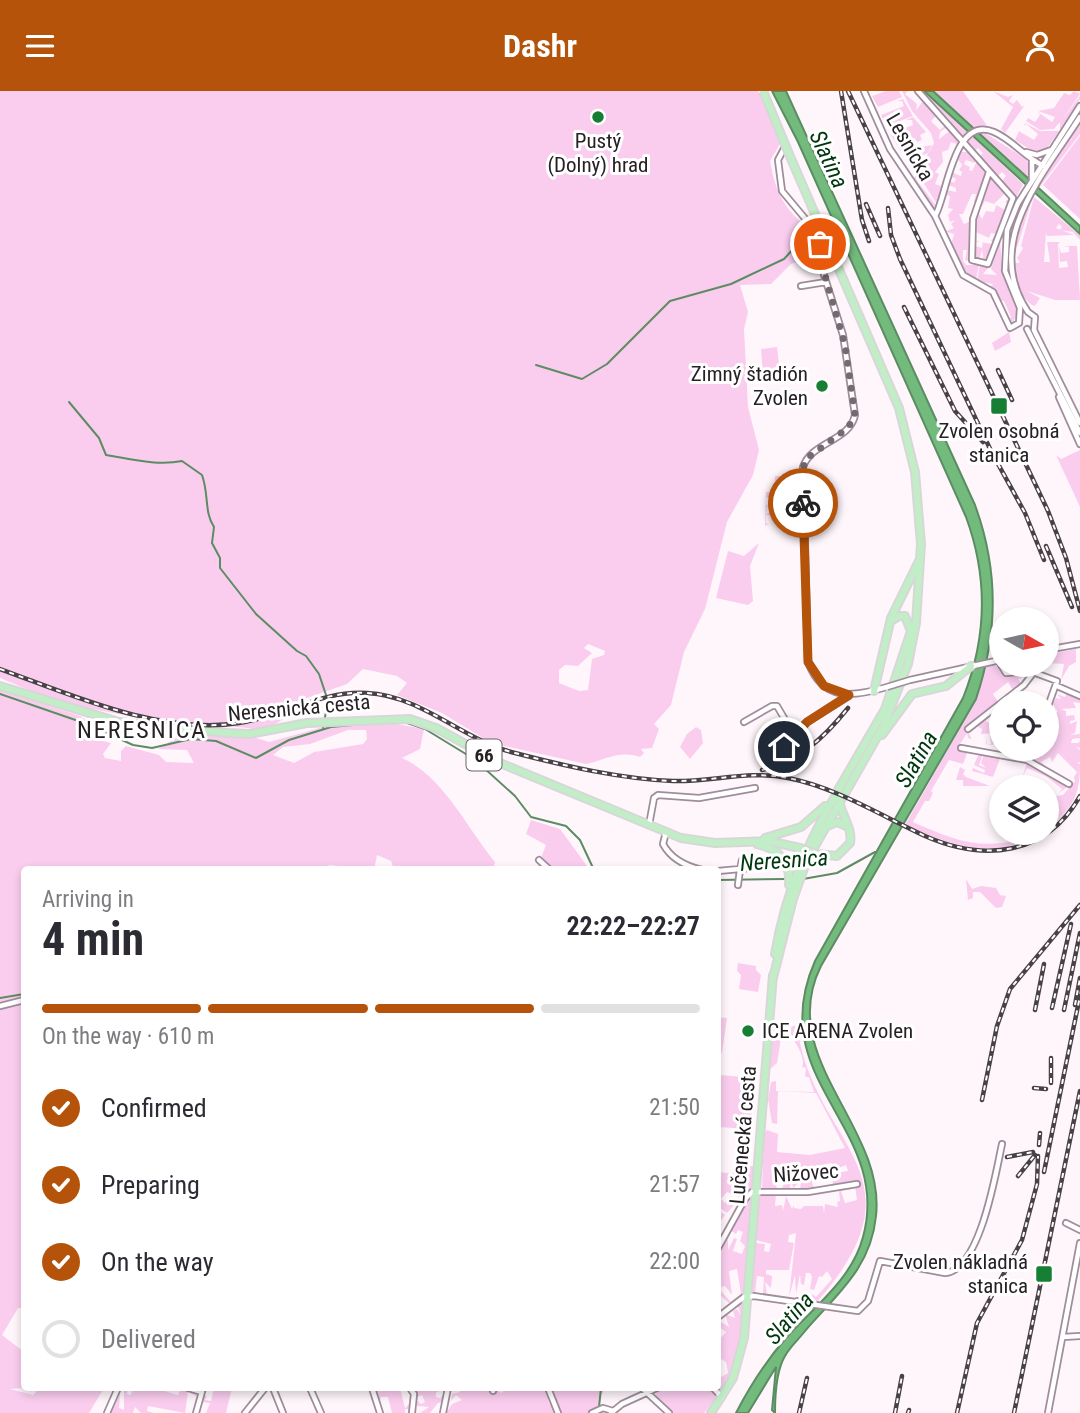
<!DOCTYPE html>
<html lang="en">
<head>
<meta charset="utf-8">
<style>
	:root { --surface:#fff; --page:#f7f7f7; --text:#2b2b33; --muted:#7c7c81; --line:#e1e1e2; --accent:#b45309 }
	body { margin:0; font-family:"Roboto Condensed",sans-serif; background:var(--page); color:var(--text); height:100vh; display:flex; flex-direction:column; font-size:26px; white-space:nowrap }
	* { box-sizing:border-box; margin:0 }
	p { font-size:23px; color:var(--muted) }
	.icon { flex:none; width:38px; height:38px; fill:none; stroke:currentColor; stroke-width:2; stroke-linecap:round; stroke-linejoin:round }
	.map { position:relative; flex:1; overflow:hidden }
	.panel { position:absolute; left:21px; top:775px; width:700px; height:525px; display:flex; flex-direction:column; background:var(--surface); border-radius:7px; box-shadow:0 4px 10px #0003 }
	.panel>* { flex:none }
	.needle { width:46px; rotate:99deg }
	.tools { position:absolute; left:989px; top:516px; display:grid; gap:14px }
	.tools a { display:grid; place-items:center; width:70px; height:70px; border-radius:50%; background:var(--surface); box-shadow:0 4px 10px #0003; font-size:35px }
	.pin { position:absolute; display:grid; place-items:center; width:60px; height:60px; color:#fff; margin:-30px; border:4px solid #fff; border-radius:50%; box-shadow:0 2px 7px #0007 }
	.courier { position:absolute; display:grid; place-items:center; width:70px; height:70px; margin:-35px; border:5px solid #b45309; border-radius:50%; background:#fff; color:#222; box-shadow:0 2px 9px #0007 }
	.headline em { font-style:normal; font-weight:700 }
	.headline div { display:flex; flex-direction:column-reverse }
	.headline { display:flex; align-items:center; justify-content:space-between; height:119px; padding:0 21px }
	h1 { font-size:46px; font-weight:700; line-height:52px }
	.bar { display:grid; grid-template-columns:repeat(4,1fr); gap:10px 7px; align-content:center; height:84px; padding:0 21px }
	.bar i { height:9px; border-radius:5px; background:var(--line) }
	.bar .selected { background:var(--accent) }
	.bar p { grid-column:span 4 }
	ol { padding:0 21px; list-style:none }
	li { display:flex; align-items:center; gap:21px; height:77px }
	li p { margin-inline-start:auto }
	li .icon { padding:7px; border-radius:50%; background:var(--accent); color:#fff; stroke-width:4 }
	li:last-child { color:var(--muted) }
	li i { width:38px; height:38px; border:4px solid var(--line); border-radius:50% }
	header { display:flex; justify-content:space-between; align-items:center; height:91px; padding:0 21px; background:var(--accent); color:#fff; font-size:32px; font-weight:700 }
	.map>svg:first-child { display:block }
</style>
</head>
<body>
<header><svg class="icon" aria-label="menu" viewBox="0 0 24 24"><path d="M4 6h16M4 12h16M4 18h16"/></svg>Dashr<svg class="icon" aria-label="person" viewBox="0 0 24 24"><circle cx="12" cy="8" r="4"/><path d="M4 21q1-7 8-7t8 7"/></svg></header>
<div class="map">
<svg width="1080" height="1322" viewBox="0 0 1080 1322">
	<rect width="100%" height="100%" fill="#fff6fc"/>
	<!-- green -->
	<path fill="#facdee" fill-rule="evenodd" d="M0,0H758L780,53L770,70C773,86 776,99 785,113C797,132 818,138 814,164L791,173L771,193L740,194L748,221L744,238L748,316L759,359L753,384L727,431L705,518L684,561L671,614L654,633L659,638L652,657L641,658L644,662L640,666C619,659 606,669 586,673L491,652L442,622L397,604L407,592L397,585L363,578L347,593L296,611C287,629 277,634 258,638L141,627L60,612L0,587ZM588,553L605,560L604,564L592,568L588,599L579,600L559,592V579L565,574L578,575L592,562L584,557Z
		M886,0H899L902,6L878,16L872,5Z
		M902,0H908L905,3L917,13L916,19L924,9L937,24L931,30L940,39L945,35L939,26L947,36L940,41L939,48L951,39C960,50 958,52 953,64L957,53L951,51L948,59L942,61L943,71L935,81L939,83L935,93L941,95L945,85L937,113L919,85L916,88L937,116L936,120L913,89L934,52L931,42L912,20Z
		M920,0H924L969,42L960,45Z
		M933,0H963L988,36L974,39Z
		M993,0L1008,6L1013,4L1009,10L1013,13L1017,9L1022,16L1025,14L1005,42L1001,38L1013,16Z
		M1074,0L1080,3L1062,29L1080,5V8L1060,39V31L1054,38L1040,39L1026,30L1028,27L1035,31L1040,24L1038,21L1052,31L1055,26L1038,20L1054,17L1064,2L1070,4Z
		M903,8L913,25L887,35L881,24L904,15L902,10H897Z
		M913,26L926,41L920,44L922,49L917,51L915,47L897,54L890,43L913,34L912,29H906Z
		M1025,32L1040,40H1059L1048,56L1034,61L1015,49L1019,40L1034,49L1038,43L1026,33L1024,35Z
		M1080,32V43L1035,102L1069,48L1072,49L1070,47Z
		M985,42L1025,67L1031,76L1027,88L978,43Z
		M1080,45V128L1043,94Z
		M973,46L1023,93L1014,111L997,88L1002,90L1006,85L1002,81L996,87L979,66L983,62L978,57L973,62L966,52Z
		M914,49L910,54L912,58L932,54L928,62L921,65L913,60L904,65L898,56Z
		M961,61H968L976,69L974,72L966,69L964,73L970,76L969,79L972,80L977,70L987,81L985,90L981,89L984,91L977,112L974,111L976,103H972L963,123H959L964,133L971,130L970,170L965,169L967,159H963V170L966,174H979L976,189L964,182L951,154L954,143L947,141V147L944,141L954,137L951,133L955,129L950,131L948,124L953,118L948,117L950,105L943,103L946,95L947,99L956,101V97L946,93L948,89L954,92L956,88L950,85L951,81L961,85L962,81L959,79L962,74L957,67Z
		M990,85L1011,106L1010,113L1005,111L1009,107L1004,103L994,113L985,110L982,115L979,114Z
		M1034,106L1080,144V149L1073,141L1060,139L1062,136L1059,133L1056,137L1074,144L1047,145L1046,142L1044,171H1050L1047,151H1060L1058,153L1059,177L1068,176L1067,170L1060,171L1059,155L1061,162L1069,161V156L1063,155H1077L1080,209H1055L1027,200L1040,207L1035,215C1020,210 1016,186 1015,172H1020L1017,167L1023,157L1021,155Z
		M1032,109L1014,166L1017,140Z
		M996,114L1007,120L997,152L991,150L996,143L991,142L989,147L976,141V150L996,154L990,171H984L982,159L979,170L974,169L973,154L982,157L983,151H973L977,120L982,128L986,120L994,121Z
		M1000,150L1003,185L1019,220L1013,231L1008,228L1011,226L1004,210H1000L990,196L993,193L977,190L980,174L989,176L983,183L997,184L991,178Z
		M1009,241L1011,251L995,260L992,252Z
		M777,256L780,281L763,283L761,258Z
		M1080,359V416L1056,364L1061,368Z
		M775,385H782L783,397H791L792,389L793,390L794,402L786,403V427L793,428L780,429L782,404L766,407V414L773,415V418L767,415L766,423L773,421V424H766V432L769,433L765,435L766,401H774Z
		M759,452L750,475L753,510L748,514L716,507L728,460L744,465Z
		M1076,558V571L1069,575L1061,589L1064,573L1047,572V564Z
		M994,573L1008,585L1030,583L1018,588L1022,594L1014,601L1008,591L993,603L998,611L966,638L972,648L968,647L967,642L957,658L968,660L963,673L949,669L931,700L933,702L929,710H925L913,731C951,748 980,760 1022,748L1023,742H1042C993,770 953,755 905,734L971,618L986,575Z
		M1059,598L1080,606V612L1073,611L1076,617L1061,618L1066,620V625L1074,624L1075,629L1070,630V633L1077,630L1075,642L1070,644L1080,643V647L1072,648L1071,652H1078L1080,650V657L1076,656L1080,659V671L1077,672L1080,673C1080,706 1072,718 1047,739L1048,700L1056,705L1063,704L1075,690L1074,686L1077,681L1058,662L1052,671L1050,666L1041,671L1049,678L1030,666L1034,660L1040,664L1046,658L1047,641L1053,643L1054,639L1051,635H1055L1057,625L1052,623L1058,621L1053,613L1056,607L1061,608L1057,603L1065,606L1067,602Z
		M0,599L80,625L98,637L97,642L89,646L111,652L103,663L105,667L121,670V660L126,655L159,664L166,671L194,672L187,659L158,658L184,642L253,646L269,651L334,633L380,630L424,638L420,658L402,667C443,685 467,737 495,771L493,779H394L391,770L377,764L374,779L329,774L327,779H24V1217H18L2,1244L24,1261V1297L10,1298L33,1304L37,1300L34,1297H104L89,1322H0ZM348,639H366L367,648L363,653L314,661L294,672L273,664L283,656L310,653Z
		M1001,614L998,619L1001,624L1000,655V648L996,647L993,654L986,653L987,646V653H991L990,646L994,647V642L981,643L982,638L975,634L989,623L985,629L994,636L998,631L991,621Z
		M696,636L701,639L703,652L690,668L680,656L687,643Z
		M979,662L983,663L979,674L986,677L981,672L984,663L1001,665L993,686L972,680L973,677L984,682L985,679L974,674Z
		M1027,672H1031L1030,675L1066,693V697L1059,702L1062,698L1047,686L1027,677L1022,687Z
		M960,676L965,679L963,683L966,686L990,695H963V689H956Z
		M531,729L560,738L590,779H536L546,754L526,743Z
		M966,788L972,798L981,795L996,797L1000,804L1006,805L1002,816L996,817L980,801H973V807L968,809Z
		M738,872L756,875V879L761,884L758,901L739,898L741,884L737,880Z
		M718,926L727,927L722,962H718Z
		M778,932L785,934L787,947H781L777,972L768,980L772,939Z
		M797,934C811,1054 931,1081 817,1211L812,1210V1203L816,1206L832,1188L827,1180L822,1186L819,1185L814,1199L810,1198L812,1186L810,1182H806L804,1194L801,1193L800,1183L796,1203L795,1184L789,1206L796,1142L789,1144L788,1151L794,1152L789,1179H766V1183L772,1185L771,1197L765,1191L767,1204H763L764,1186L757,1185L755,1203L752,1201L756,1152L765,1153L764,1160L769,1161L771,1153L756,1149L760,1103H776L775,1115L782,1114L783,1120L786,1105L792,1118L794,1114V1117L801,1118L804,1115H823L824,1122L825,1113L838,1116L837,1111L840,1110L839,1100L834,1098L852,1095V1098L841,1100L845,1112L857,1109L855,1095L859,1093L856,1091L832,1095L835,1082L848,1080L846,1074L834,1079L832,1072L826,1073L829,1088L826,1079L809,1083V1088L819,1086L812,1089L813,1095L818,1097L795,1100L800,1099L801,1090L793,1097L791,1086L790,1097L782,1098L786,1086L779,1085L774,1090L778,1099H762L764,1042L767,1039L778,1043L777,1061L810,1064L845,1057L816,1002L778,1000L777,1033L772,1032L768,1008L771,991L776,990V1000L814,1001L809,986H805L806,977L802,976C806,968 797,954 791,944V936Z
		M720,984L754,987L750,1038L718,1036Z
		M750,1075H754L752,1098L739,1115L742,1107L727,1101L721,1108L725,1112L728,1108L735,1113L727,1122L719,1116L718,1119L725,1124L718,1133V1081L739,1083L750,1079Z
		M751,1104L744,1200L731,1213H730L720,1204L718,1197L731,1211L741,1203L737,1178L729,1180L732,1204L725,1195L718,1197V1185L721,1180L718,1178V1160L728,1148V1159L734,1147L737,1148L733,1160L742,1163L745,1155L740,1150L743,1141L738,1139L736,1143L730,1139Z
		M742,1212C746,1240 736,1272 723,1298H718V1288L728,1282L726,1271L718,1266V1247L720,1248L726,1241L718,1235V1229L729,1236L725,1223L735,1227L733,1220L737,1218L741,1224L737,1213Z
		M124,1297H128L127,1303L130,1304L135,1297H153L178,1304L180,1300L176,1297L199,1302L198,1306L188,1301L185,1322L148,1315L147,1320L154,1322H141L135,1316L133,1322H111L120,1303L119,1317L124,1319Z
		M214,1297H232L226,1322H206L210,1312L202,1311L203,1304L207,1305L205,1309L211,1310Z
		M374,1297H400L405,1317L411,1311V1318H405V1322H392L388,1306H381L380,1310Z
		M416,1297L446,1298L436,1301V1306L440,1307L446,1302L445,1311L438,1312L430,1322H420L429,1316L417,1315V1309L421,1313L425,1311L422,1304L417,1306Z
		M459,1297H491L492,1301L497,1299L501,1302L504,1300L499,1297H507L506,1300L510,1297H546L549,1312L557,1322H446L452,1313L462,1309L456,1304L451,1310L452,1303L460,1301Z
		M549,1297H605L600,1307V1317L589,1322H560Z
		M662,1297H710L717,1306L704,1322H674L655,1304Z"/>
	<!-- water -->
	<path fill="#73ba7d" stroke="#5c8c63" stroke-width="2" d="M772,0H786L975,414C999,480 998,542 976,608L821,875C775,967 886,1035 876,1125C871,1177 837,1203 805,1240C799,1248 790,1256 785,1265C776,1280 775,1305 775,1322L772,1319L776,1276L748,1322H736C750,1295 766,1270 786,1247C814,1216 852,1188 863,1146C893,1036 762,990 815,870L963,607C987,547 988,486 966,426L798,51Z
		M924,0H933L1080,135V143Z"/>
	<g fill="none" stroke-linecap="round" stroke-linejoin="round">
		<!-- stream -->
		<path stroke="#5c8c63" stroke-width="2" d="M824,156V155
			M536,274L582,288L607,273L670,210L731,193L784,168L795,156L809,153L818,156
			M69,311L99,347L106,364C131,368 157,375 182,370L202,384C209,403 204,421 214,436L212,452L220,467V477L256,523L297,560L306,565L319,583L328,610L323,637
			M0,603L87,633L133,654L152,657L191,648L216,650L256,667L289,649L331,636L374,632
			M404,631L425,638L474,668L515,705L531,726L566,735L580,749L594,779
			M803,788L837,782L875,761
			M718,789L786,788
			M0,907L24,903
			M599,1316L601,1297"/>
		<defs>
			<path id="minor" d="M864,0L890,58L935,125L963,184L993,201L1010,237L1019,232
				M918,0L1013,107L988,173L972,169L973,128L989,81
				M786,54L778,69L782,100L813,137L820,153L824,184L843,244L855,324C850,350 811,351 803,376L808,571C823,611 853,606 887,596
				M1026,61L1037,64L1051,59
				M1032,88V69
				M935,125C947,106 953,23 994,41C1013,49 1025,67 1044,75
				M801,195L826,191
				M1028,221C981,152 1044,83 1080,26
				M1028,221L1035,226L1034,239L1080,332
				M1019,232L1020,217L1005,180L1007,139L1018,112L1080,15
				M1027,238L1080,342
				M1059,306L1080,353
				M1046,559L1080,553
				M998,569L1006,582L1030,580L1057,590L1046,621
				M910,589L1000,569
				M1057,595L1080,605
				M744,631L772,615H777L794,644
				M968,638L1024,594L1034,581
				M961,657L1027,669L1069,693
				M764,667L779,662L807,631L849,605
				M1027,669L1031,658
				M649,734L654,707L658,704L699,707L755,697
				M666,741L663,753C671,768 685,775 702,779
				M539,769L550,779
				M718,780L750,777L754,772L751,766L742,769C740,777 739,786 738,794
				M0,915L24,909
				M1066,1132L1080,1139
				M718,1157L745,1108L752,1101H808L857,1093
				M718,1226L744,1206L754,1205L858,1220L868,1210L880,1170L945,1182C980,1180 996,1081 1002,1053
				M1063,1246L1080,1245
				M780,1249L801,1224L797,1210
				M188,1297L202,1301
				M273,1297L283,1322
				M310,1297L321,1322
				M372,1297L380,1322
				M410,1297L414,1303L412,1322
				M492,1297L493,1300
				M548,1297L558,1322
				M642,1297L669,1322
				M713,1297L722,1306
				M107,1322L118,1297
				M196,1322L203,1297
				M245,1322L265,1297
				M443,1322L448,1297
				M592,1322L603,1317L613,1320
				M611,1322L622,1313L657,1297
				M1048,1322L1080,1152"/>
			<path id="major" d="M891,530L899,525H905L910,538
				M0,595L119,631L228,642L249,643L307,632L410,628L436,637L500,672L681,747L715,752L768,750L800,757
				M874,600L891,527L919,470
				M882,644L912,603L946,595L971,575
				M838,699L885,618L913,534
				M823,737L837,731L848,736
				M765,747L801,736L825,715
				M757,753C779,758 791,771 789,794
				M817,763L837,765L850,752C853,737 841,724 839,709
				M775,863C785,802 808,750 840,697
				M773,887L793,808L807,769L884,634L908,573L916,532L921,453L915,381L899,317L789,63
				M711,1322L733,1287L744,1247L773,884"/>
		</defs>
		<!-- minor casing -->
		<use href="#minor" stroke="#a08d9b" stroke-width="8"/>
		<!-- major casing -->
		<use href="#major" stroke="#d8d7d8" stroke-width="10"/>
		<!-- minor -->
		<use href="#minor" stroke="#fff" stroke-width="4.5"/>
		<!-- major -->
		<use href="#major" stroke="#c1eec7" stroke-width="6"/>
		<defs>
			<path id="rail" d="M841,0L862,129L869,150
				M848,0L1048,420L1066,467L1080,520
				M866,113L880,145
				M888,117L891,144L900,168L992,362L1025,422L1044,469
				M904,216L955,320L983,351
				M998,279L1012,309
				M1046,455L1072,516
				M0,578C72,604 160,644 239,632C283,626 321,599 367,602C423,605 462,649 515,662C565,675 621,688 673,690C711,691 750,679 788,687C835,696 882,725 925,745C984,771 1046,765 1080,705
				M762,679C800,669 823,648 848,617
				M1075,914L1080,887
				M1052,917L1071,833
				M1035,919L1044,873
				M1064,919L1080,842
				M1051,967V992
				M1034,997L1046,998
				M982,1009L997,935L1010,898L1080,814
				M1039,1054L1040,1042
				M1007,1066L1033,1061
				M1044,1081L1080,905
				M1018,1085L1035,1064
				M799,1322L807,1287
				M895,1322L902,1285
				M908,1322L909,1319
				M957,1322L977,1232L1022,1149L1037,1093L1038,1065
				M1014,1322L1080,1000"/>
		</defs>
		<!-- rail casing -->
		<use href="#rail" stroke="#484146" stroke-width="4.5"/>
		<!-- rail -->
		<use href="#rail" stroke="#fff" stroke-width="2" stroke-dasharray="5" stroke-linecap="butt"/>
		<defs>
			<path id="minor-bridge" d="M887,596L910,589"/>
			<path id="major-bridge" d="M763,0L789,63
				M800,757L817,763"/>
		</defs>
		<!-- minor-bridge casing -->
		<use href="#minor-bridge" stroke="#a08d9b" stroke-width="8" stroke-linecap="butt"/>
		<!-- major-bridge casing -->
		<use href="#major-bridge" stroke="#d8d7d8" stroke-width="10" stroke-linecap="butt"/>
		<!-- minor-bridge -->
		<use href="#minor-bridge" stroke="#fff" stroke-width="4.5"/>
		<!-- major-bridge -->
		<use href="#major-bridge" stroke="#c1eec7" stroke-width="6"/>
	</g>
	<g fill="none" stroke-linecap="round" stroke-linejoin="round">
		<!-- done -->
		<path stroke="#736b70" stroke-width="7" stroke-dasharray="0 12.6" d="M803,412L802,379L807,367L848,337L855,324L845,254L823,178L820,153"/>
		<!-- route -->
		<path stroke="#b45309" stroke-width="9" d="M784,656L807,631L849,604L824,595L808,571L803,412"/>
	</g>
	<!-- markers -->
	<g fill="#167f33" stroke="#fff" stroke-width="2.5">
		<circle cx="598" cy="26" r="7"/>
		<circle cx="822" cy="295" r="7"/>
		<rect x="990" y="306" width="18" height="18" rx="3.5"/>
		<circle cx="748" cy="940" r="7"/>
		<rect x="1035" y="1174" width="18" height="18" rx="3.5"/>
	</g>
	<g text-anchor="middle" stroke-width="6" stroke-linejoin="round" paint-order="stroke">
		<!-- shield labels -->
		<rect fill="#fff" stroke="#686366" stroke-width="2" x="466.5" y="648.5" width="35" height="31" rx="5"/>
		<g font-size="19" font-weight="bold" fill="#272025">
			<text x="484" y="671">66</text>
		</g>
		<!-- poi labels -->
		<g font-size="21" fill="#272025" stroke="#fff">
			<text x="598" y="57">Pustý<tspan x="598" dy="24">(Dolný) hrad</tspan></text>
			<text x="808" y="290" text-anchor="end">Zimný štadión<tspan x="808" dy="24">Zvolen</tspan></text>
			<text x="999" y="347">Zvolen osobná<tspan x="999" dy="24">stanica</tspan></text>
			<text x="762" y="947" text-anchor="start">ICE ARENA Zvolen</text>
			<text x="1028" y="1178" text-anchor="end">Zvolen nákladná<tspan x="1028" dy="24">stanica</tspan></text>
		</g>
		<!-- street labels -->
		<g font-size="21" fill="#272025" stroke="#fff">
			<text transform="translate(910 56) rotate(60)" y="7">Lesnícka</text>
			<text transform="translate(299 617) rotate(-5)" y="7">Neresnická cesta</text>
			<text transform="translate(743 1044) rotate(-85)" y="7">Lučenecká cesta</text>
			<text transform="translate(806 1082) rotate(-4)" y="7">Nižovec</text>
		</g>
		<!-- water labels -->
		<g font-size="23" font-style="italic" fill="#00370f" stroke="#fff">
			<text transform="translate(829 68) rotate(65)" y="8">Slatina</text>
			<text transform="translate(916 668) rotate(-60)" y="8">Slatina</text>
			<text transform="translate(784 769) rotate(-4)" y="8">Neresnica</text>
			<text transform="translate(789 1227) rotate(-49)" y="8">Slatina</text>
		</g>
		<!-- quarter labels -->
		<g font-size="24" letter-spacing="2" fill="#272025" stroke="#fff">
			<text x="142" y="647">NERESNICA</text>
		</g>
	</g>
</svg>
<div class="tools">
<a><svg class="needle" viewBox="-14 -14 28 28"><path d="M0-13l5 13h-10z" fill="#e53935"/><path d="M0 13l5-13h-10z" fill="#7c7c81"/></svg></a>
<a><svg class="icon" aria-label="locate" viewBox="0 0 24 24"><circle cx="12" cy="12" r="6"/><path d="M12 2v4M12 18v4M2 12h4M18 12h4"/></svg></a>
<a><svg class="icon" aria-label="layers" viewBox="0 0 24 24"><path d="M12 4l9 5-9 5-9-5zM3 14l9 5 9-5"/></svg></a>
</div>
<div class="pin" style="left:820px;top:153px;background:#ea580c"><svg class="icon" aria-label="bag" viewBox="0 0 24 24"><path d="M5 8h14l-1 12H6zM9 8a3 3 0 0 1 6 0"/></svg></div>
<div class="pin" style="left:784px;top:656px;background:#1f2937"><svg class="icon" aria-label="home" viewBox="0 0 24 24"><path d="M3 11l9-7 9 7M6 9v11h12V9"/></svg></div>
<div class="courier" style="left:803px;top:412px"><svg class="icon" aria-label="bike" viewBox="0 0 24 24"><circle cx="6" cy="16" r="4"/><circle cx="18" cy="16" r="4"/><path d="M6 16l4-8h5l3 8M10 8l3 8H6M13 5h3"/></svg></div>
<section class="panel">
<div class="headline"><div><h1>4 min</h1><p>Arriving in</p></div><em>22:22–22:27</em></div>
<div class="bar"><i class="selected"></i><i class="selected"></i><i class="selected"></i><i></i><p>On the way · 610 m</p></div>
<ol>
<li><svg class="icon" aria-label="check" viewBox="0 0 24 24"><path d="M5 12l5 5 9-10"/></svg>Confirmed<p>21:50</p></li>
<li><svg class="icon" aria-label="check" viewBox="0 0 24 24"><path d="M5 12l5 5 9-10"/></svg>Preparing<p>21:57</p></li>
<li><svg class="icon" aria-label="check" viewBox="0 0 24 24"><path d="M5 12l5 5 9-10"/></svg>On the way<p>22:00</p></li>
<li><i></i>Delivered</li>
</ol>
</section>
</div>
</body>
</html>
